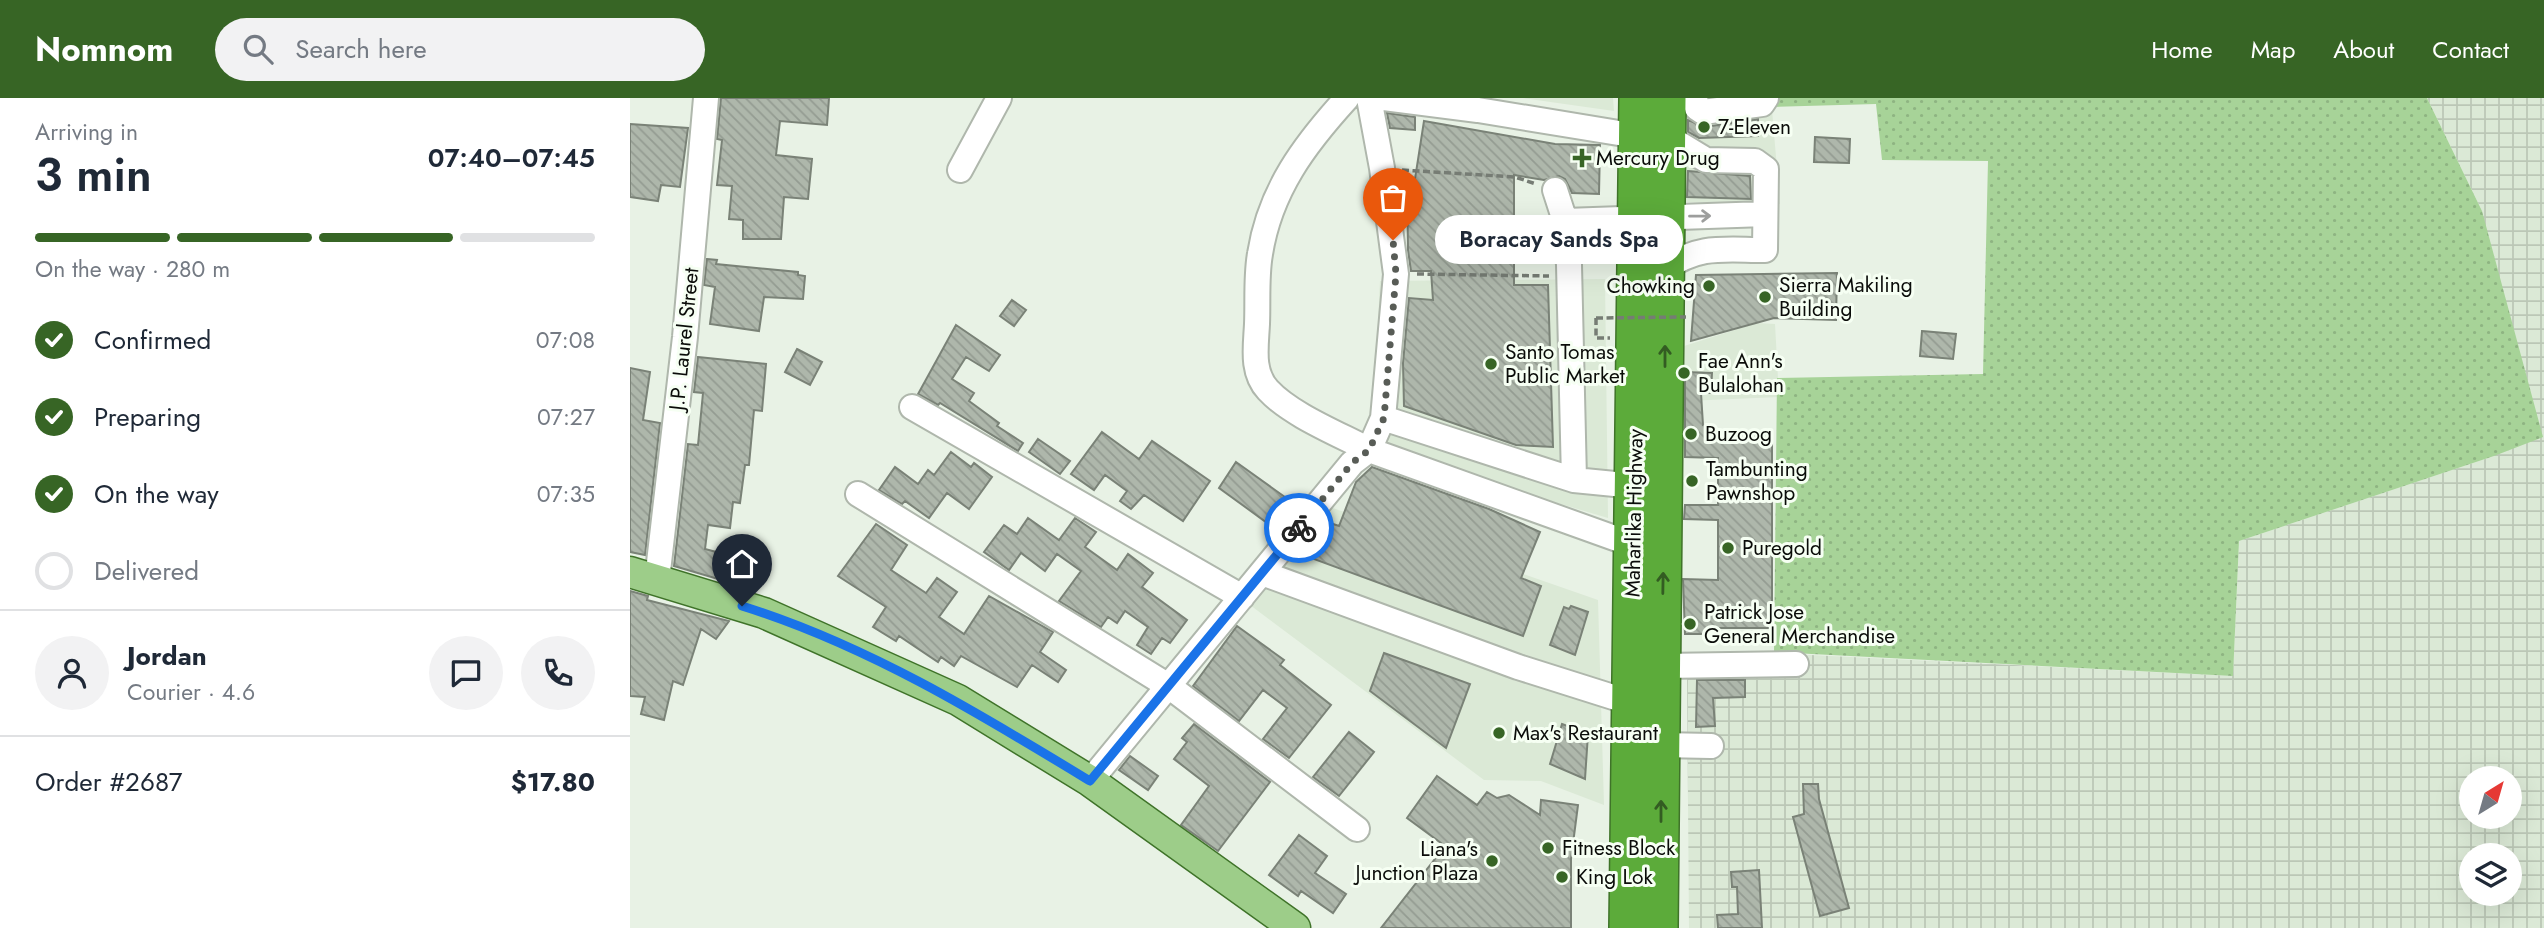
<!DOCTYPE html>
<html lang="en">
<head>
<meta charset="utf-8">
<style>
	:root { --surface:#fff; --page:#f2f2f3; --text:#1f2937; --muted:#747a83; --line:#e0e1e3; --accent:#376525 }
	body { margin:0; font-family:Jost,sans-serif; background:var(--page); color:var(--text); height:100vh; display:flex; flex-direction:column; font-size:26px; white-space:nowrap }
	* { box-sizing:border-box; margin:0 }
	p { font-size:23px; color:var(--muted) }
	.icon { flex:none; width:38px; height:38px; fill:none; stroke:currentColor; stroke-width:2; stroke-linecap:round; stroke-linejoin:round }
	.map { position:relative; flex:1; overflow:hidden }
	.side { display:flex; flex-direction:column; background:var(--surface); width:630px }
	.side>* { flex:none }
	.needle { width:46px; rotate:37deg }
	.controls { position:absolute; left:1829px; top:668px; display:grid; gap:14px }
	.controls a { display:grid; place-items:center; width:63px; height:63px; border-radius:50%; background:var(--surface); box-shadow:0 7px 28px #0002; font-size:35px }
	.pin { position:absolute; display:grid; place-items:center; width:60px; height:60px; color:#fff; margin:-72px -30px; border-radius:50% 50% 50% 0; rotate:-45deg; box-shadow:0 0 7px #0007 }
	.pin .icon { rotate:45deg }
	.courier { position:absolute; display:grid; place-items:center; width:70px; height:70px; margin:-35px; border:5px solid #1a73e8; border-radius:50%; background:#fff; color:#222; box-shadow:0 2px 9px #0007 }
	.bubble { position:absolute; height:49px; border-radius:24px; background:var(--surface); box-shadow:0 7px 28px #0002; font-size:23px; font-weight:600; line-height:49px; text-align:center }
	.summary em { font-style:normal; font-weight:600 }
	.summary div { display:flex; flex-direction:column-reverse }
	.summary { display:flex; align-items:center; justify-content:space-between; height:119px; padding:0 35px }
	h1 { font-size:46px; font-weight:600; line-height:52px }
	.bar { display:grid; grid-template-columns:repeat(4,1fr); gap:10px 7px; align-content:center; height:84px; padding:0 35px }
	.bar i { height:9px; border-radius:5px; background:var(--line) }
	.bar .on { background:var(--accent) }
	.bar p { grid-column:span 4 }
	.line { display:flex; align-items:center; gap:18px; padding:0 35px; border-top:2px solid var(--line) }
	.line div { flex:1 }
	.round { display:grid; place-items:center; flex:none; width:74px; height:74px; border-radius:37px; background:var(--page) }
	ol { padding:0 35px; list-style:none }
	li { display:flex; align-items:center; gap:21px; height:77px }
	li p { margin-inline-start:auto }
	li .icon { padding:7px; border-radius:50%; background:var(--accent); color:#fff; stroke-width:4 }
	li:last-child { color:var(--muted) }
	li i { width:38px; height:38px; border:4px solid var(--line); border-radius:50% }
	header { display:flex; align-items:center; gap:42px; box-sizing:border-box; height:98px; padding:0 35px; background:var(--accent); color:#fff }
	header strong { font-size:33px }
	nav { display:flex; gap:38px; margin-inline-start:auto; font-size:24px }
	.search { width:490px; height:63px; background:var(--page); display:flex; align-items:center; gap:18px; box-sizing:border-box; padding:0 24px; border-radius:38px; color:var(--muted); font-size:26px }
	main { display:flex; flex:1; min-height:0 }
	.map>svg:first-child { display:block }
</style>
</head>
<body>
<header>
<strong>Nomnom</strong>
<div class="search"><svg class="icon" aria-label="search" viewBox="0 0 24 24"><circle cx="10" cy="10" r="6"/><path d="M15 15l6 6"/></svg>Search here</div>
<nav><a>Home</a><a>Map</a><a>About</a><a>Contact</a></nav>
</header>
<main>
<section class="side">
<div class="summary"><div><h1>3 min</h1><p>Arriving in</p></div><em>07:40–07:45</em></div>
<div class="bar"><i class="on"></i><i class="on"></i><i class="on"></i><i></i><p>On the way · 280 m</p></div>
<ol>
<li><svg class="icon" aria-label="check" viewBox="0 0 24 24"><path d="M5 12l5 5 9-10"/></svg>Confirmed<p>07:08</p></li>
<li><svg class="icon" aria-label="check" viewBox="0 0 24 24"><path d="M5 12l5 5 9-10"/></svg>Preparing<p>07:27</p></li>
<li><svg class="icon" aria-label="check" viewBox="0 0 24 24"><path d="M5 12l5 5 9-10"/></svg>On the way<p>07:35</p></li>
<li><i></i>Delivered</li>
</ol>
<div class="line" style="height:126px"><a class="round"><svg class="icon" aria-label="person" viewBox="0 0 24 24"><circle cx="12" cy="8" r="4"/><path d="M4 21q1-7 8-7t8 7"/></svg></a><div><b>Jordan</b><p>Courier · 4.6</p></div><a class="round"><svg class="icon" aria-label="chat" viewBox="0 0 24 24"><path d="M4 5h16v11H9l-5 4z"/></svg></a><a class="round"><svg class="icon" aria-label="phone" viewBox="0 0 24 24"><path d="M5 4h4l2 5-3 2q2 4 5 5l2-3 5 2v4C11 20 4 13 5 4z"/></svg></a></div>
<div class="line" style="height:91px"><div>Order #2687</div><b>$17.80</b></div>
</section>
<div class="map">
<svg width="1914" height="830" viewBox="0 0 1914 830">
	<defs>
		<pattern id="industrial-grid" width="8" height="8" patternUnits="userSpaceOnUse" patternTransform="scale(1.75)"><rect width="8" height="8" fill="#dbe9d6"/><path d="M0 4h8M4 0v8" fill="none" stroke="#bbc7b6"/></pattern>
		<pattern id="grass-dots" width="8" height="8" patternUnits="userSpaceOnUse" patternTransform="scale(1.75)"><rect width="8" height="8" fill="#a7d398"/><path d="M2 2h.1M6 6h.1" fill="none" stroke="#8eb482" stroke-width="1.8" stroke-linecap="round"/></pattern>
		<pattern id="building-back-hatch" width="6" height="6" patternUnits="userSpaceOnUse" patternTransform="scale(1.75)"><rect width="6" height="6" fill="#aeb7ab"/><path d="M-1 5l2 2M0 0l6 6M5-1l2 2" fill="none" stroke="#949c92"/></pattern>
	</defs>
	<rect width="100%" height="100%" fill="#e8f2e5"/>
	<!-- built -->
	<path fill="#dbe9d6" d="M893,0H983L984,13Z
		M1052,0H1141L1150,106L1054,104Z
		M975,181L978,420L742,350L750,183Z
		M1127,225L1145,226L1149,299L1056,303L1054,248Z
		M694,407L968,502L974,707L911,683L854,682L616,504Z"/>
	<!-- industrial -->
	<path fill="url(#industrial-grid)" fill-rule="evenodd" d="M1797,0H1914V830H1059L1057,575L1160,556L1603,578L1609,443L1864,358L1852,113ZM1841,681H1880V719H1841ZM1841,758H1880V796H1841Z"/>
	<!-- grass -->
	<path fill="url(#grass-dots)" d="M1141,0H1797L1852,113L1913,339L1864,358L1609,443L1603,578L1144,554L1147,280L1353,276L1358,63L1252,62L1246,6L1142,9Z"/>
	<!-- building -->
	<path fill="url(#building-back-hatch)" stroke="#7a8277" stroke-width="2" d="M91,0H199L197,27L150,23L146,57L182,61L178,101L154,99L151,141H113V122L99,121L102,88L87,87L92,42L87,41Z
		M757,15L785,19V32L760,30Z
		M1128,21V38L1069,40L1058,34V22L1075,29Z
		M794,23L925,46L970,47L969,96L942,95L935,81L929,78L914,82L884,77V187H918L923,349L886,347L774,308L773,265L779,200L803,202L801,173H781L778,152L777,81H785Z
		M0,26L58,30L50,89L31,87L28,103L0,99Z
		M1185,39L1220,41L1219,65L1184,64Z
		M1058,73L1120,78L1121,101L1057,99Z
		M77,161L87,162L86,166L168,174V177L175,178L173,201L134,199L129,233L80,226L85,189L74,187Z
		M1207,175L1206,222L1144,220L1061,243L1066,177Z
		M382,202L396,212L384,228L370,218Z
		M326,227L370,257L359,273L336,259L322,281L344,295L339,303L369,325L367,328L393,345L388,353L310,305L308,307L288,296Z
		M1292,233L1326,236L1323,261L1290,258Z
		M167,251L192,264L180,287L155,274Z
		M68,259L136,266L132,313L124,312L119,367H115L110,405L103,404L100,430L78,427L75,451L94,456L88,481L44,468L58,346L68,347L73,295L64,294Z
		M0,270L20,274L13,322L30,325L15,457L0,454Z
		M1055,274L1082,275L1081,295H1071L1073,327H1080V335H1142V530H1081L1080,536H1055L1053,481L1088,482V422L1054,421L1055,407H1088V360L1055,359Z
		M472,334L509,361L522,343L580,383L553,423L514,397L501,411L490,403L497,393L475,377L464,392L441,376Z
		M408,341L440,363L430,376L399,354Z
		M321,354L341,369L344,365L362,379L339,411L317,395L299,420L275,403L272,406L249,392L265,369L288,386L298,372L304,377Z
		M606,364L659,402L640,427L589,390Z
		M742,369L859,411L910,434L891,480L911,488L893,538L673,457L679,440L694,423L709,428L726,384Z
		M398,420L429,442L445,420L466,434L455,449L487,472L498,456L523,475L512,489L557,522L540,545L532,540L521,556L507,547L518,529L495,513L487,525L478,519L471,529L429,503L451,473L427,456L415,473L391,455L379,472L354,454L374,427L387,436Z
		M246,426L277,447L261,472L296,495L307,480L327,494L309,519L334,536L359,498L423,534L410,554L436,572L428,584L402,567L387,589L331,558L324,568L311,559L308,564L269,538L266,543L243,529L256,509L208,478Z
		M0,493L18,498L17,502L99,523L86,541L71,531L53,587L43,583L34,622L11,616L15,599L0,598Z
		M941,508L958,514L945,557L920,547L934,509L939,511Z
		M607,528L654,562L650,567L701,607L659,660L633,641L657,610L633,592L609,623L563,588Z
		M754,555L840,586L816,650L740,593Z
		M1067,582H1115V599L1083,600L1085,628L1066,629Z
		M564,626L640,684L588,753L551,727L579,688L544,661L557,644L552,640Z
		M932,626L958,636L955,681L920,666Z
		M719,634L744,654L709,698L683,679Z
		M500,658L528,678L518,692L489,672Z
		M807,678L847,707L857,694L867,700L879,697L910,717L911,702L948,707L941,761V830H751L815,748L777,720Z
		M1173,686H1188L1189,701L1219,810L1190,818L1163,719L1174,716Z
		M669,737L697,758L685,775L716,796L703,815L671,793L668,798L639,777Z
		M1129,772L1132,830H1088L1087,817L1108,816L1107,789H1102L1101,774Z"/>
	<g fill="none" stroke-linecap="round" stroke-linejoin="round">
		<defs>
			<path id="minor" d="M717,0C675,46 640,92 630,156C626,178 628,203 627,226C626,248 621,274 638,292C661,317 709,336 739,352L753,320L766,176L752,70L739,0
				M754,0L848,12L1007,38L1038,39L1076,62L1125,63L1136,71L1135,152C1095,152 1069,146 1035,171
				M1065,0L1067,10L1073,14L1132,6L1136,0
				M330,72L369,0
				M925,92L935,123L939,167L944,382L1005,388
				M935,123L1135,116
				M282,309L612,499
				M753,320L944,382
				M228,396L540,589L727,731
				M632,475L888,569L1002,605
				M27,482L55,239L76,0
				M1032,568L1166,566
				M1031,647L1081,648
				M460,683L722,365L739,352L1004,447"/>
			<path id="major" d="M0,474L134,515L328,602L460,683L665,830"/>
			<path id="highway" d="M997,830L1007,0
				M1030,830L1038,0"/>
		</defs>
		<!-- minor casing -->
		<use href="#minor" stroke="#afb7ac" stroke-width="28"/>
		<!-- major casing -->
		<use href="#major" stroke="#3f7329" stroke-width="33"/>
		<!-- highway casing -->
		<use href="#highway" stroke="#3f7329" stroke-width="38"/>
		<!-- path -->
		<path stroke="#767c74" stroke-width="3.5" stroke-dasharray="7 3.5" stroke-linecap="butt" d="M772,72L885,79L906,86
			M787,176L919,178
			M966,220V240H980"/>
		<!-- minor -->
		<use href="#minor" stroke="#fff" stroke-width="24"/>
		<!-- major -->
		<use href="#major" stroke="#9dcd89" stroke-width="30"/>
		<!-- highway -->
		<use href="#highway" stroke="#5cab3a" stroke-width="35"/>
		<!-- path-bridge -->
		<path stroke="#767c74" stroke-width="3.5" stroke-dasharray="7 3.5" stroke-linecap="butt" d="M966,220L1056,219"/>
	</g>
	<!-- one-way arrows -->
	<defs><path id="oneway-shaft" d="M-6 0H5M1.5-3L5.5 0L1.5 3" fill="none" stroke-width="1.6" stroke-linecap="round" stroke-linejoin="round" transform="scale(1.75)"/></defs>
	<use stroke="#9d9e9d" href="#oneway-shaft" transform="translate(1070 118) rotate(-1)"/>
	<g stroke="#335c22">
		<use href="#oneway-shaft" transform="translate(1035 258) rotate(-90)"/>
		<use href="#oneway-shaft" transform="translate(1033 485) rotate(-89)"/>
		<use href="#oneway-shaft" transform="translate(1031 713) rotate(-90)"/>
	</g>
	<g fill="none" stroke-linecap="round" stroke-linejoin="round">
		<!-- done -->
		<path stroke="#585c56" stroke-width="7" stroke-dasharray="0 12.6" d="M669,430L722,365L739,352L754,320L766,176L763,142"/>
		<!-- route -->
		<path stroke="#1a73e8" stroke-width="9" d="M112,508C237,547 350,616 460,683L669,430"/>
	</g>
	<!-- markers -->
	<g fill="#376525" stroke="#f6fff3" stroke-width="2.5">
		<circle cx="1074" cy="29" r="7"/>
		<path d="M948.5 49.5h7v7h7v7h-7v7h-7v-7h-7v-7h7z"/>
		<circle cx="1079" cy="188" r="7"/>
		<circle cx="1135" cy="199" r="7"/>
		<circle cx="861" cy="266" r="7"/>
		<circle cx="1054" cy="275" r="7"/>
		<circle cx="1061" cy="336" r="7"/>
		<circle cx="1062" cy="383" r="7"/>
		<circle cx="1098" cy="450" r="7"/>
		<circle cx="1060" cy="526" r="7"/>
		<circle cx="869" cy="635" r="7"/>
		<circle cx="918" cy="750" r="7"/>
		<circle cx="862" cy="763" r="7"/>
		<circle cx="932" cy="779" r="7"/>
	</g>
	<g text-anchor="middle" stroke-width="6" stroke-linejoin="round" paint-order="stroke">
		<!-- poi labels -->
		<g font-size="21" fill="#0a0c09" stroke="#f6fff3" text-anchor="start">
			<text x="1088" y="36">7-Eleven</text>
			<text x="966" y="67">Mercury Drug</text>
			<text x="1149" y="194">Sierra Makiling<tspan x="1149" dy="24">Building</tspan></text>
			<text x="1065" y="195" text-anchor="end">Chowking</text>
			<text x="875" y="261">Santo Tomas<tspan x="875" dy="24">Public Market</tspan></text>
			<text x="1068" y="270">Fae Ann's<tspan x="1068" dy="24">Bulalohan</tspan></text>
			<text x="1075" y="343">Buzoog</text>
			<text x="1076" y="378">Tambunting<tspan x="1076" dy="24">Pawnshop</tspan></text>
			<text x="1112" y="457">Puregold</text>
			<text x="1074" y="521">Patrick Jose<tspan x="1074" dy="24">General Merchandise</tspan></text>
			<text x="883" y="642">Max's Restaurant</text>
			<text x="932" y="757">Fitness Block</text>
			<text x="848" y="758" text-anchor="end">Liana's<tspan x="848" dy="24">Junction Plaza</tspan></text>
			<text x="946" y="786">King Lok</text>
		</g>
		<!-- street labels -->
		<g font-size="21" fill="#0a0c09" stroke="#f6fff3">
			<text transform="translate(54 241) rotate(-84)" y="7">J.P. Laurel Street</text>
			<text transform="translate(1004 415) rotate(-89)" y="7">Maharlika Highway</text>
		</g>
	</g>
</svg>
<div class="controls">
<a><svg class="needle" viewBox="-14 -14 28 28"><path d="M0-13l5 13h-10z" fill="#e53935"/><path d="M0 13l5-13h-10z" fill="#747a83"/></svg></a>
<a><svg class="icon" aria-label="layers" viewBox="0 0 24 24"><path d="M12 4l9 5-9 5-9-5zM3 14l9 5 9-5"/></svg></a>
</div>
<div class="pin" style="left:763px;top:142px;background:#ea580c"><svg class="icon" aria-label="bag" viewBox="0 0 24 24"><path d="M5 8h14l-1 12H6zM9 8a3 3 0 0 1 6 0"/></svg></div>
<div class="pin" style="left:112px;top:508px;background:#1f2937"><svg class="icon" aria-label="home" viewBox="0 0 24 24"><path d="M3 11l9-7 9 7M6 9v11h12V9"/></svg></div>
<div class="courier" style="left:669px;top:430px"><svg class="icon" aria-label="bike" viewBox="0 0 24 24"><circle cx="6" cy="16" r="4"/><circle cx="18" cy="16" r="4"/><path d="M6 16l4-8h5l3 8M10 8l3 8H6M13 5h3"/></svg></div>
<div class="bubble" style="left:805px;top:117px;width:248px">Boracay Sands Spa</div>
</div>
</main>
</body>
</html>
